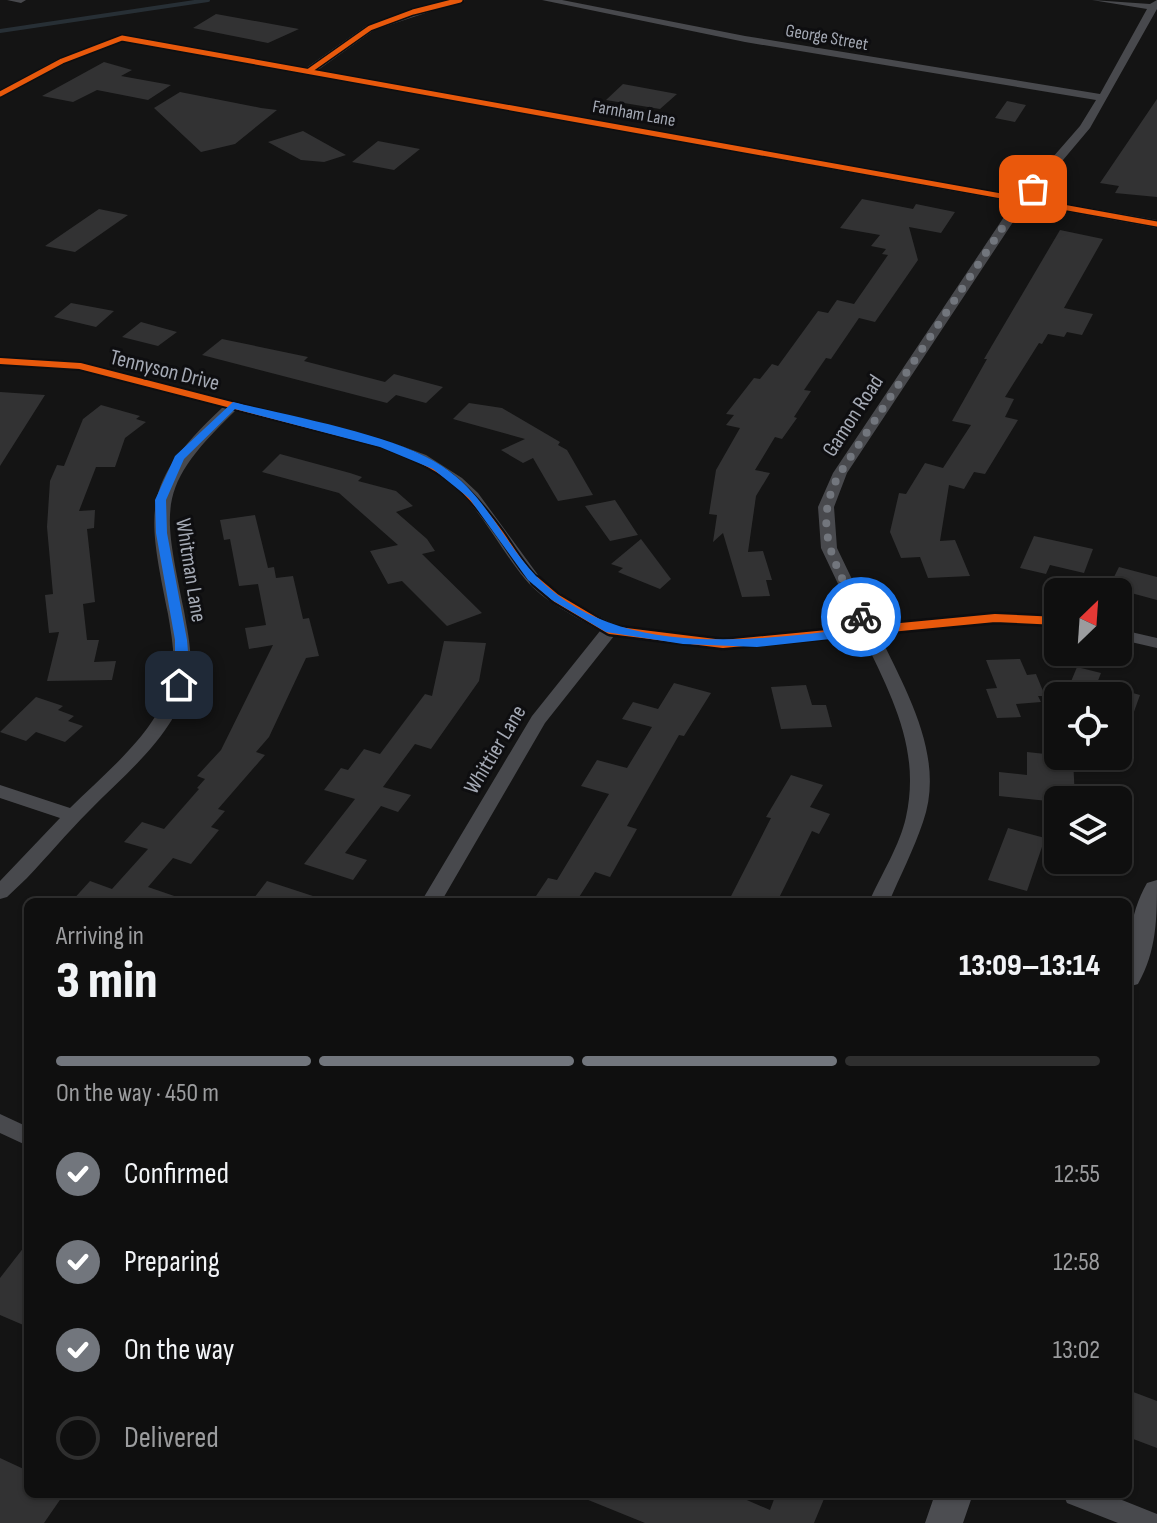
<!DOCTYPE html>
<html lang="en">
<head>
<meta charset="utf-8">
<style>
	:root { --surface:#0f0f0f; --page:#181818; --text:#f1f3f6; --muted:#9b9c9e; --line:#2f2f2f; --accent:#72767d }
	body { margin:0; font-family:"Sofia Sans Condensed",sans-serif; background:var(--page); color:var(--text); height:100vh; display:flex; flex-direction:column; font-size:30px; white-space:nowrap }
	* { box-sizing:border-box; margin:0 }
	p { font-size:26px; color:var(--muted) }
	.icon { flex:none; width:44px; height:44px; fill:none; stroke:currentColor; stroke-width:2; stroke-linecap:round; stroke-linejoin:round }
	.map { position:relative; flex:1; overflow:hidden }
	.panel { position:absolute; left:24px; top:898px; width:1108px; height:600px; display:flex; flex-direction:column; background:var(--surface); border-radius:12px; box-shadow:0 2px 6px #0004,0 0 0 2px var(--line) }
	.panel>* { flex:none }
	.needle { width:52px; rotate:25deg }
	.tools { position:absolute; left:1044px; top:578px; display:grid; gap:16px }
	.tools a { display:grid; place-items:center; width:88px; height:88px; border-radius:12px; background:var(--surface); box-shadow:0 2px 6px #0004,0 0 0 2px var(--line); font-size:40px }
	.pin { position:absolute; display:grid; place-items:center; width:68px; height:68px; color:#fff; margin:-34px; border-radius:16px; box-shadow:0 4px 12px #0006 }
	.courier { position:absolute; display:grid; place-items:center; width:80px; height:80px; margin:-40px; border:6px solid #1a73e8; border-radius:50%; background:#fff; color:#222; box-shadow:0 2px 10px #0007 }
	.overview em { font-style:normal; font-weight:800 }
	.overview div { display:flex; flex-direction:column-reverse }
	.overview { display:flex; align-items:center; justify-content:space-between; height:136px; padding:0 32px }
	h1 { font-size:52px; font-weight:800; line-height:60px }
	.bar { display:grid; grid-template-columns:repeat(4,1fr); gap:12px 8px; align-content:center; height:96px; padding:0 32px }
	.bar i { height:10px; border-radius:6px; background:var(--line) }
	.bar .active { background:var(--accent) }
	.bar p { grid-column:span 4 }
	ol { padding:0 32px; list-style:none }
	li { display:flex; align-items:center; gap:24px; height:88px }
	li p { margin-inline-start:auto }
	li .icon { padding:8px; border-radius:50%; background:var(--accent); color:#fff; stroke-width:4 }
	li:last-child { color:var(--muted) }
	li i { width:44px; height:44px; border:4px solid var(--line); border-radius:50% }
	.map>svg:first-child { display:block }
</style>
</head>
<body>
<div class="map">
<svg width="1157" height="1523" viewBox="0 0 1157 1523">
	<rect width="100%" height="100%" fill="#141414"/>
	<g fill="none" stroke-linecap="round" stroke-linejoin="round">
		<!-- stream -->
		<path stroke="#272f35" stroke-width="4" d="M0,31L208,0"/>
	</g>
	<!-- building -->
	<path fill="#323233" d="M216,14L299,29L268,43L193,28Z
		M104,62L132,70L121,76L171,85L148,100L97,90L73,102L42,96Z
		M623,84L677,94L660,109L606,100Z
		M180,92L261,108L277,110L235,144L201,152L154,108Z
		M1157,99V197L1115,193L1119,186L1100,183Z
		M1007,101L1026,105L1015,122L995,118Z
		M303,131L346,155L324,162L301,160L268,142Z
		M378,141L420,149L394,170L352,162Z
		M862,199L913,209L916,204L955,212L941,233L909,227L918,260L875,322L859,318L831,359L826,358L804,390L811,391L794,417L797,418L782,439L775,437L755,470L770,473L756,496L748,552L763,551L772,580H766L770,596L742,597L723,533L713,542L717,515L709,514L716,470L740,428L726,425L734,415L726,414L754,378L760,379L772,364L778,366L818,311L828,313L837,300L854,304L888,255L882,254L886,249L871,246L880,235L840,228Z
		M99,209L128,215L75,252L45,246Z
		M1060,230L1103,239L1064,308L1093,314L1082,335L1067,332L1064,337L1048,334L1042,344L1039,343L1005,397L1014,399L1005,417L1018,420L985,474L974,472L964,489L949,485L940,541L955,540L970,576L928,578L920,557L901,558L890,532L899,493L906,494L925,463L943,468L971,425L952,421L987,359H984Z
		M71,303L114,311L96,327L54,317Z
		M141,322L177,332L158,346L122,337Z
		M222,339L308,357L304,361L385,382L394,374L443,387L426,403L396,395L387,403L202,355Z
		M0,392L45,395L0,466Z
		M469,403L502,408L560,442L558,445L567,450L593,495L558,501L533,458L523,463L501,450L525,439L453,419Z
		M101,405L140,416L136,419L146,422L125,438L115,467H96L79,511L95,510L94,528L87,529L95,602L83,604L87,640H99L94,662L116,661L112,680L47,681L59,632L49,633L45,595L53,594L47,527L50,481L57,465L64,466L83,419Z
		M280,454L350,473L362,477L358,481L396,491L413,506L396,512L427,539L435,551L422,554L482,613L447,626L402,581L388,584L370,551L398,545L339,493L262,472Z
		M615,500L638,535L610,541L585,506Z
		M255,515L268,568L274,567L276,578L293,576L303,619L309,618L319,656L306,658L269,737L256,752L265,755L218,809L225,811L211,827L219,830L191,864L173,858L148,887L183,899V902H71L90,881L112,889L148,849L124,842L142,822L164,829L199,789L197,788L205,779L197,776L221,750L273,645L249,649L245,628L266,625L258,584L239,586L230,539L224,540L220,520Z
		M1034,536L1093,549L1084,573L1050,565L1046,574L1020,568Z
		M641,539L671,579L660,589L618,572L623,568L611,564Z
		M1119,567L1157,577V600L1109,587Z
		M444,641L486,643L479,681L431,749L415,744L383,787L411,795L398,812L381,806L345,853L367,860L353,880L304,864L355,799L324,790L341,768L348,770L364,749L380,754L425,694L432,696Z
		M1020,659L1027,675L1036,674L1045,696H1038L1041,702L1016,704L1021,717L997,718L986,689L997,688L986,660Z
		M1077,667L1101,673L1092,696H1065Z
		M674,683L711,693L684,736L679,735L627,826L637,829L610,877L595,872L576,902H532L548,878L557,880L609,794L581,786L597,760L627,768L652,727L622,719L633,702L658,709Z
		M806,685L812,705H826L832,727L781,729L771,687Z
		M1118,689L1140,695L1121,748H1118Z
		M36,697L63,706L58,710L74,716L68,721L83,726L65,742L36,732L26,741L0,732Z
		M1027,752L1073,757L1075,800L1058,802L999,796V772L1027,775Z
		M791,775L823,785L810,807L830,814L819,834L812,831L777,902H728L771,818L766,817Z
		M1008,828L1045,838L1027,891L988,880Z
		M267,881L319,898V902H251Z
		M28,1242V1327L0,1315V1278Z
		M1128,1390L1157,1401V1448L1128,1437Z
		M0,1458L28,1471V1494H64L44,1523H0Z
		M733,1494L770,1510L776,1494H826L814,1523H645L576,1495Z"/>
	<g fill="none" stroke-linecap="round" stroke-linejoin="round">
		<!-- minor -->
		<path fill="#48494d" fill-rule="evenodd" d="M7,0H26L21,3Z
			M448,0H465L374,30L318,70L1019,196L1080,126L1096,100L745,42L542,0H562L745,36L1100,94L1147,9L1092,0L1150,4L1157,0V9L1090,128L1031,198L1157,220V228L1025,204L847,473L834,507L837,548L874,625L995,613L1058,616V626L995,623L879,634C906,691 946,757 923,822C914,849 900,876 889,902H869C881,875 900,845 906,817C921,748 891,696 863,636L723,649L614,636L545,723L441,902H421L532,716L600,631C575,616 544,602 525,579C500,549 483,512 454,487C403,442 301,427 236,410C155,488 163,506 184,611C188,634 194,659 188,683C174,736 125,774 89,811C67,833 48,856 27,878L7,897L0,899V881L60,818L0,798V785L70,808C106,772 153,736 170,686C177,663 172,638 168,614C147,508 140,485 223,407L80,370L0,365V357L80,362L388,441L426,455L462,478L478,493L538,575L562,595L614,625L723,639L858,626L821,548L818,507L833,473L1014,202L123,41L66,63L0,97V90L58,59L122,35L306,68L366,26L409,10Z
			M1118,629L1157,638V648L1118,639Z
			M0,1114L28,1127V1146L0,1133Z
			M1063,1494H1107L1157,1514V1523H1118L1067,1503Z"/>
		<!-- secondary -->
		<path fill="#4c4d51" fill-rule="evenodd" d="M1157,880C1157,917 1157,951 1138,984L1128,987C1128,950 1128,916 1147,883Z
			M935,1494H973L963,1523H925Z"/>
		<defs>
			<path id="cycleway-far2" d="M309,71L370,28L413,12L460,0
				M0,94L62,61L122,38L1157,224"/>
			<path id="cycleway-far1" d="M0,361L80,366L383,444C442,466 463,482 500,533C512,550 523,570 538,583"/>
			<path id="cycleway" d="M536,581L556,598L610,630L723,644L995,618L1058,621"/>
		</defs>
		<!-- cycleway-far2 casing -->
		<use href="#cycleway-far2" stroke="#0e0e10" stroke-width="8"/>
		<!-- cycleway-far1 casing -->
		<use href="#cycleway-far1" stroke="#0e0e10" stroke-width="10"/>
		<!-- cycleway casing -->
		<use href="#cycleway" stroke="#0e0e10" stroke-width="13"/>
		<!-- cycleway-far2 -->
		<use href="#cycleway-far2" stroke="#e8590c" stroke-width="5"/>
		<!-- cycleway-far1 -->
		<use href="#cycleway-far1" stroke="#e8590c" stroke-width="6"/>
		<!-- cycleway -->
		<use href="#cycleway" stroke="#e8590c" stroke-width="8"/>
	</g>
	<!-- route -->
	<path fill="#1a73e8" d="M233,402C289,416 397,435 442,466C485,494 502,540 536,576C618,661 755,640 860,628L855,617L861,614L865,615L873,631L867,635L757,647L683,644L606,632L552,600L528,580L469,498L433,469L380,447L235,409L184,459L166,500L167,533L187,640L189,663L185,685L175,688V640L156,533L155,500L175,456Z"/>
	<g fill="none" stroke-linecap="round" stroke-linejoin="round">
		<!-- done -->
		<path stroke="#72767d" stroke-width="8" stroke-dasharray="0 14.4" d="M861,617C837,566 809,528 840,473L1017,206L1033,189"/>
	</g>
	<g text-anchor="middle" stroke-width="6" stroke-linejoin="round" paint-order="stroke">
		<!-- far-street labels -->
		<g font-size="18" fill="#a5aab5" stroke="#0e0e10">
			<text transform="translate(827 37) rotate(10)" y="6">George Street</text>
			<text transform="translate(634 113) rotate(10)" y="6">Farnham Lane</text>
		</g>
		<!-- street labels -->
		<g font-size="22" fill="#a5aab5" stroke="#0e0e10">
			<text transform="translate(165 369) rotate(14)" y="8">Tennyson Drive</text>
			<text transform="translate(852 415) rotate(-57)" y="8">Gamon Road</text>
			<text transform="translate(192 570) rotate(81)" y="8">Whitman Lane</text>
			<text transform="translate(494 749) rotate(-59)" y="8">Whittier Lane</text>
		</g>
	</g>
</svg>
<div class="tools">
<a><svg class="needle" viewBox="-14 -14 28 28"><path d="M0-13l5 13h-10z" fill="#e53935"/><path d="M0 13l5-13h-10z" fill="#9b9c9e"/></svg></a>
<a><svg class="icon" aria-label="locate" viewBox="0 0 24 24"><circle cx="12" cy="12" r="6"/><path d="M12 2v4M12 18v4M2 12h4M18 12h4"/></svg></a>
<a><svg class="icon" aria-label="layers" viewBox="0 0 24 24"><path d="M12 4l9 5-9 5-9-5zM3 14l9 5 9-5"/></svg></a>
</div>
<div class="pin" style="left:1033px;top:189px;background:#ea580c"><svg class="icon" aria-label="bag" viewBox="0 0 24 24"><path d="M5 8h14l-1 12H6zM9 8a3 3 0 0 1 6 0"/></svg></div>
<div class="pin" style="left:179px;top:685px;background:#1f2937"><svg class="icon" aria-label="home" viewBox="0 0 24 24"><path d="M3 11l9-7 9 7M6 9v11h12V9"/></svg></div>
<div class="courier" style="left:861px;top:617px"><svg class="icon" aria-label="bike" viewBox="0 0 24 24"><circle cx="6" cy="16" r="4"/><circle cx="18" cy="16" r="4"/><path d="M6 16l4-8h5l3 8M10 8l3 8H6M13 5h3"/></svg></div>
<section class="panel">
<div class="overview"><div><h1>3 min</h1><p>Arriving in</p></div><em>13:09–13:14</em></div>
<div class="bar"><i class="active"></i><i class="active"></i><i class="active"></i><i></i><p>On the way · 450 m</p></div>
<ol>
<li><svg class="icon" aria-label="check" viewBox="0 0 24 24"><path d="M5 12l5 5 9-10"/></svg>Confirmed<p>12:55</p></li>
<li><svg class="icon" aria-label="check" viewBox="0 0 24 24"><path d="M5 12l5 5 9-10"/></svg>Preparing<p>12:58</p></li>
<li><svg class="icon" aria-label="check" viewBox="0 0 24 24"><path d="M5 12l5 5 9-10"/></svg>On the way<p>13:02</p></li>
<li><i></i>Delivered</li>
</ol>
</section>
</div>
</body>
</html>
